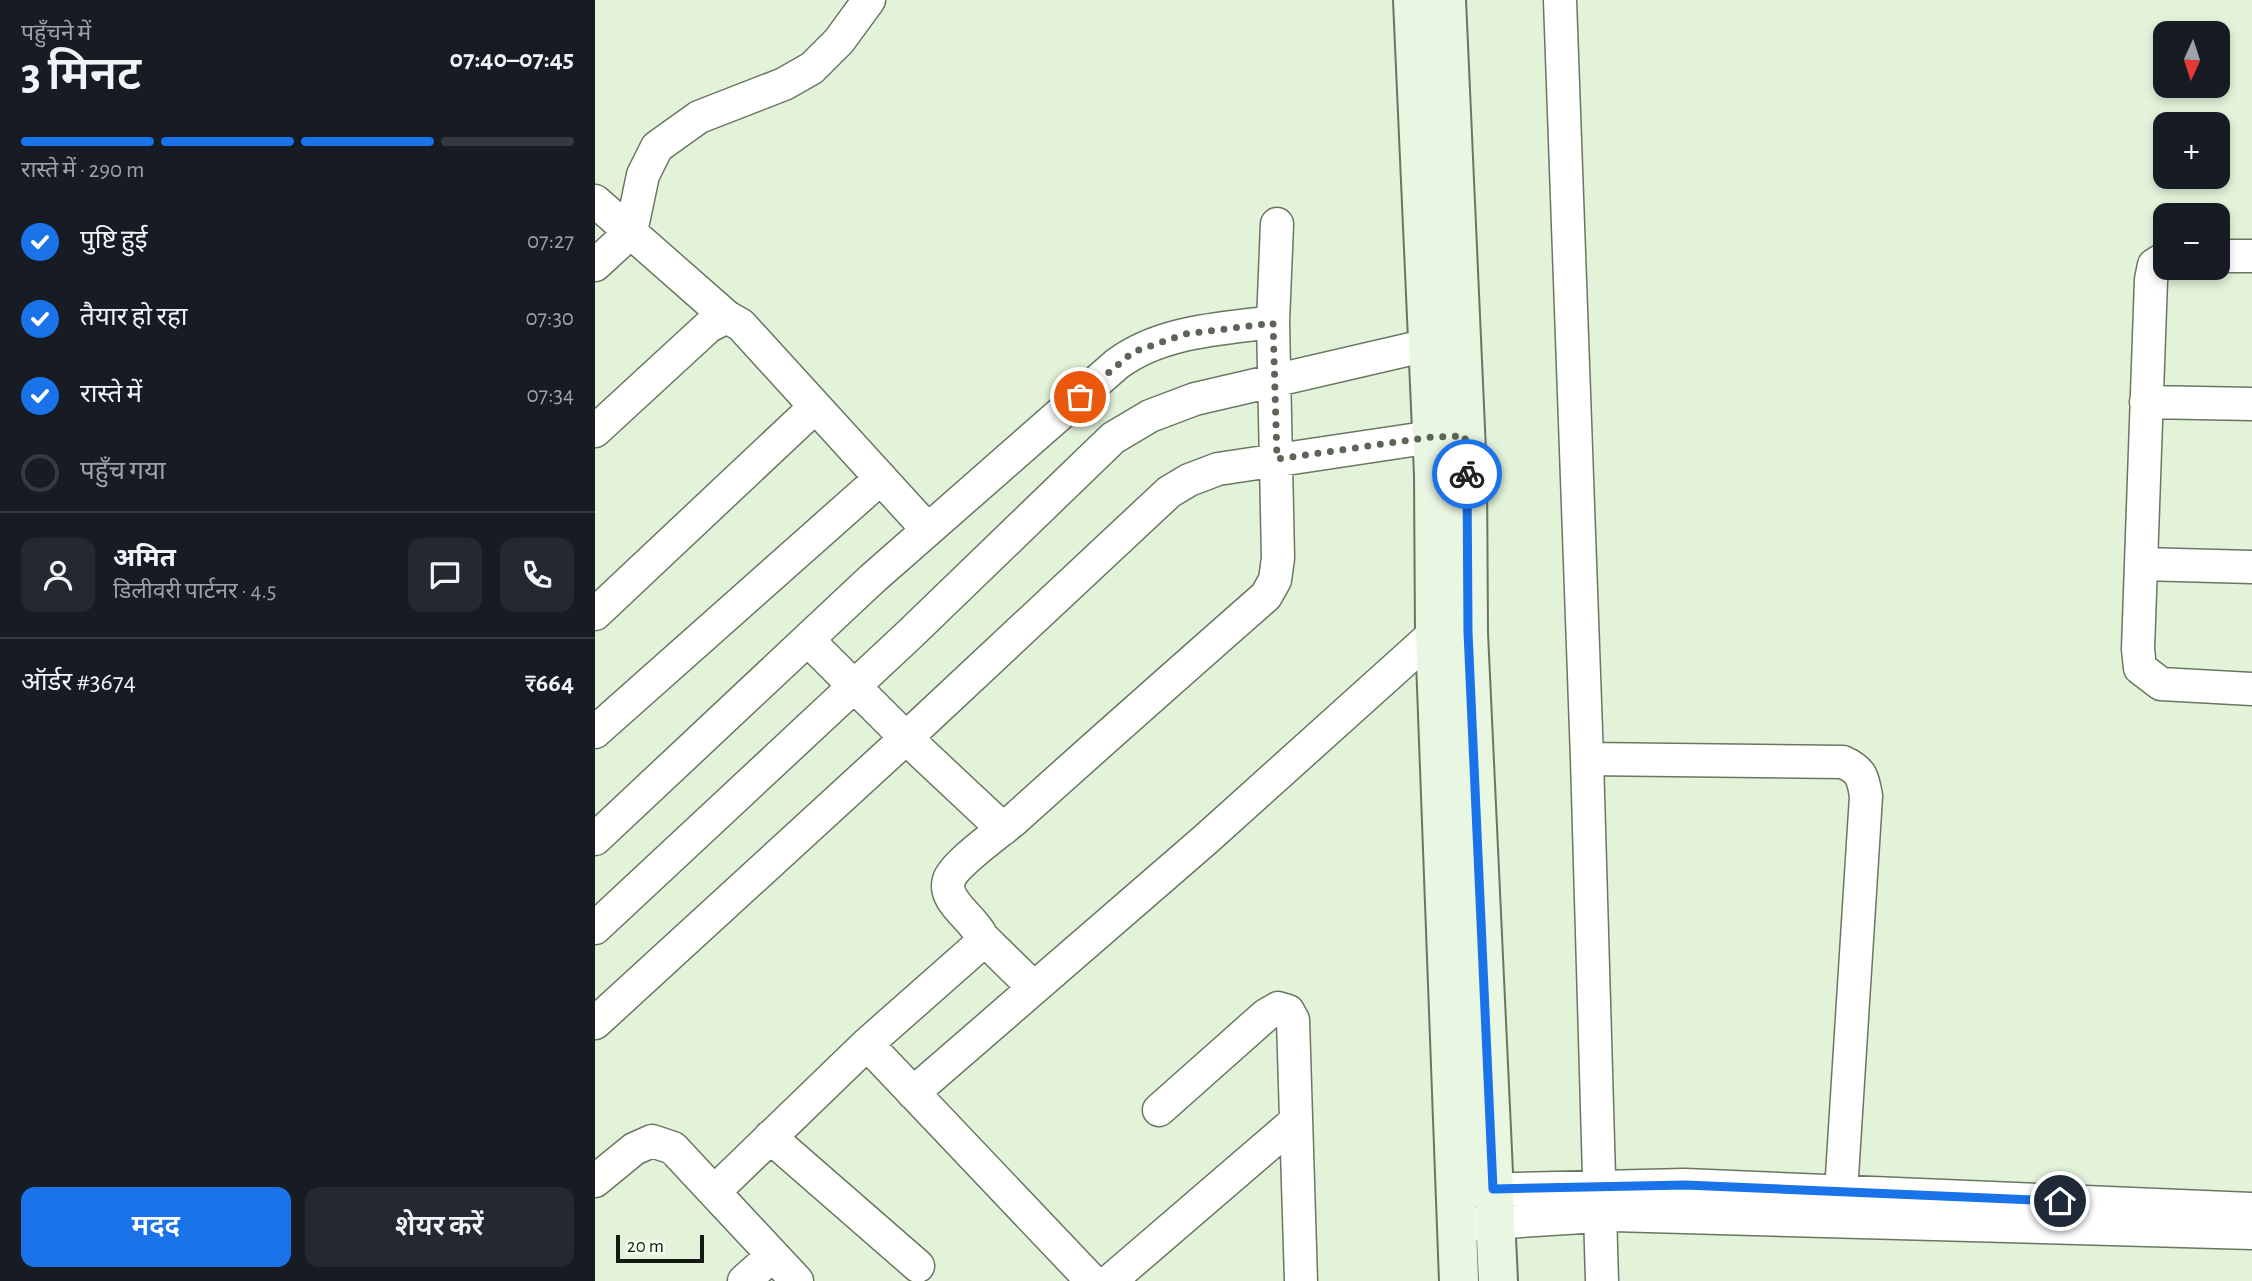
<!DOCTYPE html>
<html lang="hi">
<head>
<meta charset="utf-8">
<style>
	:root { --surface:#171b24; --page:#242831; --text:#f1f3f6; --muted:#9ea1a6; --line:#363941; --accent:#1a73e8 }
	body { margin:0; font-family:"Alegreya Sans","Noto Sans Devanagari",sans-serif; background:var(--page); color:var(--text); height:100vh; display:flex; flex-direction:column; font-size:26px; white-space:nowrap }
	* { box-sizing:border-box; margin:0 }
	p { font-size:23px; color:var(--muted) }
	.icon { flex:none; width:38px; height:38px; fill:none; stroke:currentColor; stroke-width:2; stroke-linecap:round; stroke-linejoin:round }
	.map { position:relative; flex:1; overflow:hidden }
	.panel { display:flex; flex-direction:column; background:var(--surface); width:595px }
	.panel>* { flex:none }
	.needle { width:46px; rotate:183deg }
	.tools { position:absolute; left:1558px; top:21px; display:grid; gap:14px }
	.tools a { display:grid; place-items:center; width:77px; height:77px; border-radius:14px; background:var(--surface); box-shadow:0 4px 10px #0003; font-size:35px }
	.scale { position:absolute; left:21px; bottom:18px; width:88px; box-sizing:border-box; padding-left:7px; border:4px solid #141911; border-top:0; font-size:19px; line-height:24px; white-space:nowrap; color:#141911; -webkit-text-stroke:5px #f2ffeb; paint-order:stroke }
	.pin { position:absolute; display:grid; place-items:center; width:60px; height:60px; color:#fff; margin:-30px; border:4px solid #fff; border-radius:50%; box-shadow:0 2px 7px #0007 }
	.courier { position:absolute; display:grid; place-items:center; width:70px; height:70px; margin:-35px; border:5px solid #1a73e8; border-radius:50%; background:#fff; color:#222; box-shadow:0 2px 9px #0007 }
	.head em { font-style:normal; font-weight:600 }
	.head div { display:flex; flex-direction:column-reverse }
	.head { display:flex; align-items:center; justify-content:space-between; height:119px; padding:0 21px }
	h1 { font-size:46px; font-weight:600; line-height:52px }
	.bar { display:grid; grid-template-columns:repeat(4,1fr); gap:10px 7px; align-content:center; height:84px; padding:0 21px }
	.bar i { height:9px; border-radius:5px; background:var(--line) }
	.bar .active { background:var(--accent) }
	.bar p { grid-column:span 4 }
	.line { display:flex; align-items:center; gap:18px; padding:0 21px; border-top:2px solid var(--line) }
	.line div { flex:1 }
	.round { display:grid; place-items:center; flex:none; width:74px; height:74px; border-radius:14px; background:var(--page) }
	ol { padding:0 21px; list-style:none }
	li { display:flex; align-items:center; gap:21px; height:77px }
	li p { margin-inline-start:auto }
	li .icon { padding:7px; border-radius:50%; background:var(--accent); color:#fff; stroke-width:4 }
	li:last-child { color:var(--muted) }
	li i { width:38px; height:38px; border:4px solid var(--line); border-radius:50% }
	.cta { display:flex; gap:14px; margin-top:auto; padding:14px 21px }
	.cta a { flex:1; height:80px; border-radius:14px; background:var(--accent); color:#fff; font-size:28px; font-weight:600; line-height:80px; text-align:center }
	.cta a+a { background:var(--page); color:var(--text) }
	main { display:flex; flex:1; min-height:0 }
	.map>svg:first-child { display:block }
</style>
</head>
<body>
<main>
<section class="panel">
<div class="head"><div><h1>3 मिनट</h1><p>पहुँचने में</p></div><em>07:40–07:45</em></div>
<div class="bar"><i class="active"></i><i class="active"></i><i class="active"></i><i></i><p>रास्ते में · 290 m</p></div>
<ol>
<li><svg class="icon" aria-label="check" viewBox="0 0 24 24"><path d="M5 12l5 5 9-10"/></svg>पुष्टि हुई<p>07:27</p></li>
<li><svg class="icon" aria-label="check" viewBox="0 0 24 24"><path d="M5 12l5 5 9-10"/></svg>तैयार हो रहा<p>07:30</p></li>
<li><svg class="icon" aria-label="check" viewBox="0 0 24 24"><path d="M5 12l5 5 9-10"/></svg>रास्ते में<p>07:34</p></li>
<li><i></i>पहुँच गया</li>
</ol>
<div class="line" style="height:126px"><a class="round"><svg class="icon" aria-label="person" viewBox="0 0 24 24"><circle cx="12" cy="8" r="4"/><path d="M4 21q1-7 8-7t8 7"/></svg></a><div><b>अमित</b><p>डिलीवरी पार्टनर · 4.5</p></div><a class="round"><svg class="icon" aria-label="chat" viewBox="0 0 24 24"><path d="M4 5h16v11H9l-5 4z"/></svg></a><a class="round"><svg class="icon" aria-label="phone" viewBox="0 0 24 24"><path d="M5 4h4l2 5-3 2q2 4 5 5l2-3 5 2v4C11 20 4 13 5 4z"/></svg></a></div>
<div class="line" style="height:91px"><div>ऑर्डर #3674</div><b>₹664</b></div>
<div class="cta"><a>मदद</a><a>शेयर करें</a></div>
</section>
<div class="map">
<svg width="1657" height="1281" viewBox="0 0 1657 1281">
	<rect width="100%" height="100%" fill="#e3f3da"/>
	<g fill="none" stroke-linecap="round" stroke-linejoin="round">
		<defs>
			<path id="minor" d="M965,0L992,759L1007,1281
				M0,201L132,317
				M1622,256H1657
				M1570,258L1559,265L1556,280L1543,649L1545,668L1566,684L1657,689
				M0,265L36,232L48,175L62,147L104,117L189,84L217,68L244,41L274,0
				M1551,402L1657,404
				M0,431L114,326L132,317L146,325L333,530
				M1546,564L1657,567
				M0,614L220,407
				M213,640L311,738L408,829
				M0,732L286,478
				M992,759L1248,762C1266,770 1268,777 1271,796L1246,1192
				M0,839L277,579L522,364C566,331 625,329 678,322
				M0,928L314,635L518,438L555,416L600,399L833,345
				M387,937L439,988
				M0,1023L311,738L574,492L594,480L623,469L837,437L862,436
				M272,1044L497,1281
				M318,1093L610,840L840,633
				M564,1110L671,1015L683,1008L693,1011L698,1020L706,1281
				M175,1137L323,1266
				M0,1181L39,1149L57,1141L78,1148L202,1281
				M877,1190L1090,1185L1657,1209
				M120,1191L272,1044L383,946L387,937C379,918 347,901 354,880C359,864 405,832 420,819C503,744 587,670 671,596L680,580L683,558L678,322L682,224
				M878,1224L1019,1215L1657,1233
				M149,1281L177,1256
				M515,1281L701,1121"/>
			<path id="secondary" d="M818,0L839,475L840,633L864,1281
				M851,0L872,474L873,633L903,1281"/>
		</defs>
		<!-- minor casing -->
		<use href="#minor" stroke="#697761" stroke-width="35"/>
		<!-- secondary casing -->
		<use href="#secondary" stroke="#697761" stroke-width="42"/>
		<!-- minor -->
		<use href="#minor" stroke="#fff" stroke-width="32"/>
		<!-- secondary -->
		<use href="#secondary" stroke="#e9f6e1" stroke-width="38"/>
	</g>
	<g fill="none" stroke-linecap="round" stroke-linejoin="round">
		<!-- done -->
		<path stroke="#5c6557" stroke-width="7" stroke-dasharray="0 12.6" d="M485,397L538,352L590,334L678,323L682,459L837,437L870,436L872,474"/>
		<!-- route -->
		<path stroke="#1a73e8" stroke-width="9" d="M872,474L873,632L898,1189L1090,1185L1465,1201"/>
	</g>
</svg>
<div class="tools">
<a><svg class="needle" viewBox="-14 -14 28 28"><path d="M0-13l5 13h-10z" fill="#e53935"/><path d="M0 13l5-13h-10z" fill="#9ea1a6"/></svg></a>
<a>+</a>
<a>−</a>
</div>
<div class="scale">20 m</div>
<div class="pin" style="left:485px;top:397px;background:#ea580c"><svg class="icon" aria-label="bag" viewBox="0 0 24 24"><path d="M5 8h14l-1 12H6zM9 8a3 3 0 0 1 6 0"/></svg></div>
<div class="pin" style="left:1465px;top:1201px;background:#1f2937"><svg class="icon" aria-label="home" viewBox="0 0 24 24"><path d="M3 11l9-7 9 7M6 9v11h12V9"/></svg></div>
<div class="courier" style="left:872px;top:474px"><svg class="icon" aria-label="bike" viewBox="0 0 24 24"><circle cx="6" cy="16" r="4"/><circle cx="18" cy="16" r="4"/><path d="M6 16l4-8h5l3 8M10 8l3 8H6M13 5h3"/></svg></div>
</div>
</main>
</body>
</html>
